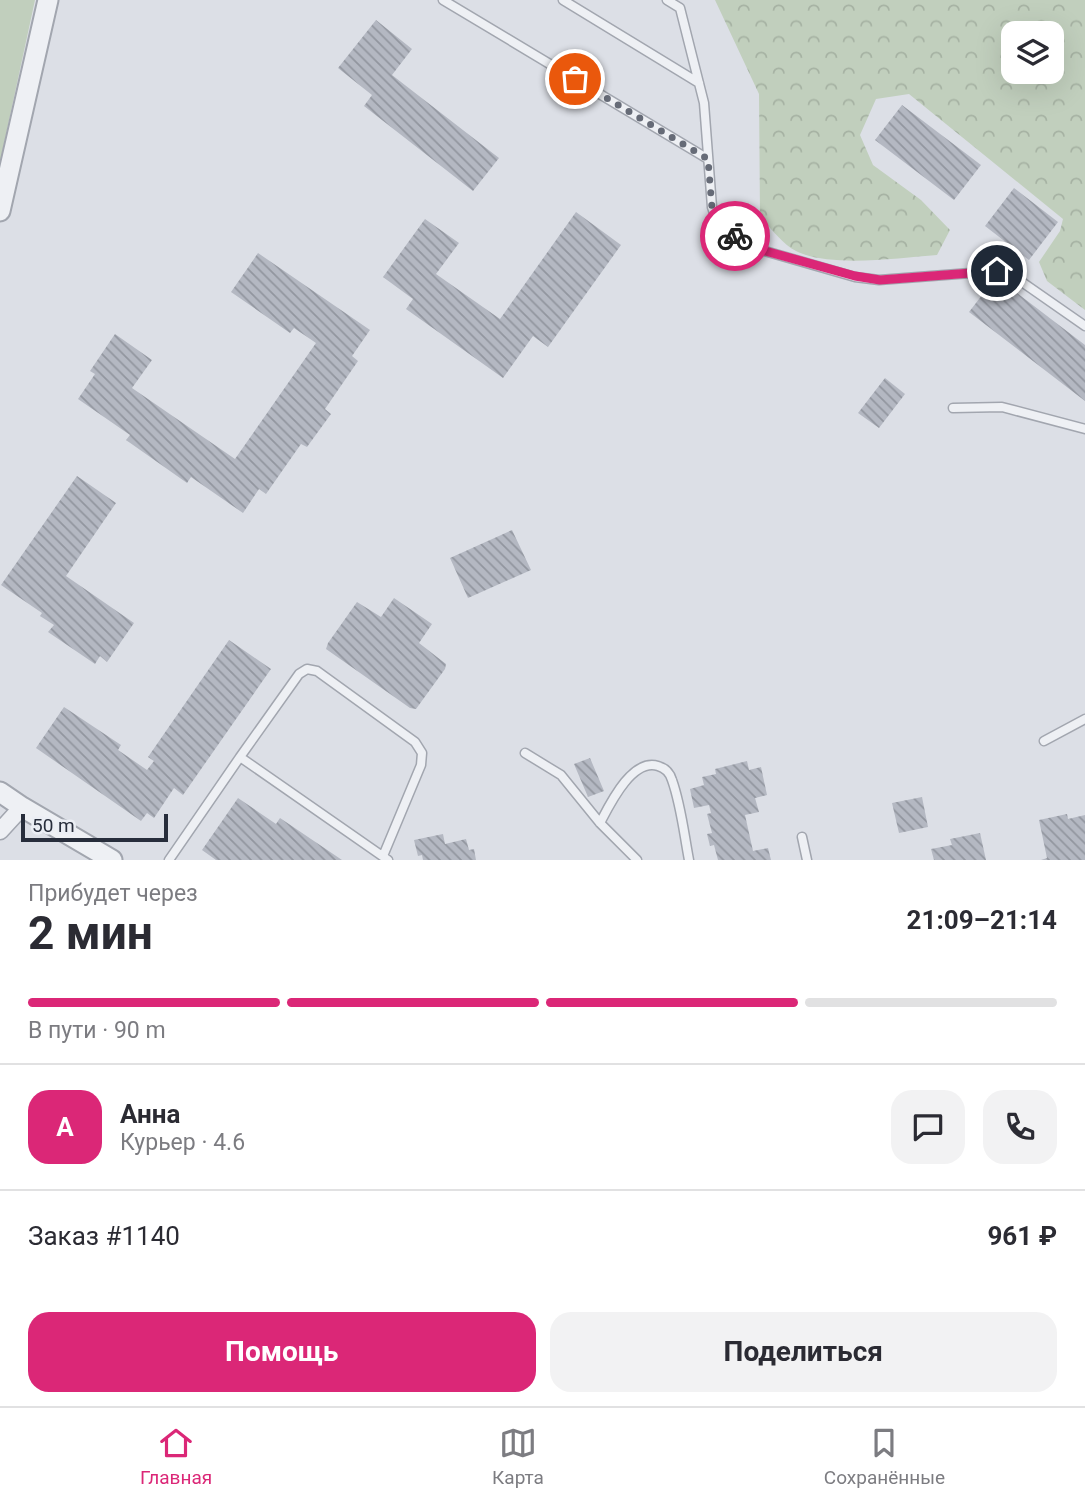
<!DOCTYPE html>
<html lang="ru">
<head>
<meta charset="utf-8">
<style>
	:root { --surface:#fff; --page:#f2f2f3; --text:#2b2b33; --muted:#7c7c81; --line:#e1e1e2; --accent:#db2777 }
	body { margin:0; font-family:Roboto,sans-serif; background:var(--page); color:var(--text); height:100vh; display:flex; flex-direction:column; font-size:26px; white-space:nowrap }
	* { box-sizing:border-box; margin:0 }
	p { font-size:23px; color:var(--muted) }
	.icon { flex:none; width:38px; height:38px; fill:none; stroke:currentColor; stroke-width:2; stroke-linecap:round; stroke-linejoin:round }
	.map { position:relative; height:860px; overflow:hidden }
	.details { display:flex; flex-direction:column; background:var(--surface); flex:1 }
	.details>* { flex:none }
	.tools { position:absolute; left:1001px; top:21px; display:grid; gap:14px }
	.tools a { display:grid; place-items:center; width:63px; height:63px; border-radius:14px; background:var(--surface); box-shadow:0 7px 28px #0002; font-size:35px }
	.scale { position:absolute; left:21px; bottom:18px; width:147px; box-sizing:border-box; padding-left:7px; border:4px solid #272d3b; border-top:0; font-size:19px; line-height:24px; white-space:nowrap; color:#272d3b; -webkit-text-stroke:5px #ebeef4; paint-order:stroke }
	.pin { position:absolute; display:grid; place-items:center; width:60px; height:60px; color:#fff; margin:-30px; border:4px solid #fff; border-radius:50%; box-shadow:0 2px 7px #0007 }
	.courier { position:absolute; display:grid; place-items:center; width:70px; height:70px; margin:-35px; border:5px solid #db2777; border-radius:50%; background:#fff; color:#222; box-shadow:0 2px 9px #0007 }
	.head em { font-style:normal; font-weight:700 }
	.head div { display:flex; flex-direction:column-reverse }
	.head { display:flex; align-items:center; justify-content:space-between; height:119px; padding:0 28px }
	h1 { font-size:46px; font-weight:700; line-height:52px }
	.bar { display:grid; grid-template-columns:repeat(4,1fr); gap:10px 7px; align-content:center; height:84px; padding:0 28px }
	.bar i { height:9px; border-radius:5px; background:var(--line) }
	.bar .active { background:var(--accent) }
	.bar p { grid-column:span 4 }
	.line { display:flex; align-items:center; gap:18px; padding:0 28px; border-top:2px solid var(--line) }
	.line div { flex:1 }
	.round { display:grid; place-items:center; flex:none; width:74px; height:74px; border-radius:21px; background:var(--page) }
	.cta { display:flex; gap:14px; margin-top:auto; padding:14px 28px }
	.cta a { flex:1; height:80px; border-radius:21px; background:var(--accent); color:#fff; font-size:28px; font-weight:700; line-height:80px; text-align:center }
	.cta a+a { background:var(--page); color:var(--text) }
	.tab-bar { display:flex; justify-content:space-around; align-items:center; height:98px; border-top:2px solid var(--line); background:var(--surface); font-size:19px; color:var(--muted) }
	.tab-bar a { display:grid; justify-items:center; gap:4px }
	.tab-bar .active { color:var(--accent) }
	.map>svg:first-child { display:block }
</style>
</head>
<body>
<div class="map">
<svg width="1085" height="860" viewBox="0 0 1085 860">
	<defs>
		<pattern id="forest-crowns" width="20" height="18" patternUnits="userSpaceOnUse" patternTransform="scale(1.75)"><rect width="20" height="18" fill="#c1cfbd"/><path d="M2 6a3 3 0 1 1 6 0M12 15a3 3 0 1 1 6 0" fill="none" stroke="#a6b2a3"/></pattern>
		<pattern id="building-back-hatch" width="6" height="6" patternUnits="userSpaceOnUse" patternTransform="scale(1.75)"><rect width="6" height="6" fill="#b4b8c2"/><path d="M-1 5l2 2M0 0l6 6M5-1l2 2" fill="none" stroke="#92969f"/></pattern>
	</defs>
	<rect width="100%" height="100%" fill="#dcdfe6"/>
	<!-- green -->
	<path fill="#c1cfbd" d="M0,0H35L0,162Z"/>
	<!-- forest -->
	<path fill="url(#forest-crowns)" fill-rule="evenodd" d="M715,0H1085V310L1047,281L1039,262L1060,231L1063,219L909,94L876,99L860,135L873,165L921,200L950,230L937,255C898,258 830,268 796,251C782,244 771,228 760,217L759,94ZM1013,33H1052V72H1013Z"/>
	<!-- building -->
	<path fill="url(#building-back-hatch)" d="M376,20L412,49L392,75L499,158L473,191L364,106L372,95L338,68Z
		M902,105L981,165L954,200L875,140Z
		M1014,188L1058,222L1029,260L985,226Z
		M576,212L621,245L548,347L533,336L503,378L406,309L413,299L383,277L425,219L459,243L436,274L500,319Z
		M258,253L370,330L352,356L358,361L325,409L331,414L307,447L301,444L266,494L259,489L243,513L191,477L187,483L126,440L130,435L78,399L95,374L90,371L115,334L152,360L132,388L235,459L316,343L294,328L290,333L231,292Z
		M996,277L1085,345V401L969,312Z
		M885,378L905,394L879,428L858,413Z
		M77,476L116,503L66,576L134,623L107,662L100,656L95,664L48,632L54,625L40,616L42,613L1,585Z
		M512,530L531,570L468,598L450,558Z
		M394,598L432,624L419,643L446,664L445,669L416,709L410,708L326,649L328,643L357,602L381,617Z
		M229,640L271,669L183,795L174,788L154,818L147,813L141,821L36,748L64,707L121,745L118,750L147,770L154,761L148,757Z
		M590,758L604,791L588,797L574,764Z
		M747,761L749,770L761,767L767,795L755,798L759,812L745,815L753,851L768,848L771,860H718L714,845L710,846L707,834L712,833L707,814L711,813L709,805L694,808L690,789L704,785L702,777L716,774L715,769Z
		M922,797L928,827L899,833L892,803Z
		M238,798L276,824L280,818L342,860H216L202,850Z
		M1067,814L1068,819L1085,815V860H1041L1047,858L1039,820Z
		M980,833L986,860H934L931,849L952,845L950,839Z
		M443,834L445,844L466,839L469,850L474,849L476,860H423L422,855L418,856L414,840Z"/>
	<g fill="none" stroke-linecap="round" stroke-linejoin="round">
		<defs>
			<path id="service" d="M443,0L708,159
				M563,0L699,83
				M667,0L680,8L704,103L712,207L718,225L751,247L855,277L879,280L997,271L1019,280L1085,326
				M953,408L1002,407L1085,429
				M1044,741L1085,719
				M525,753L561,775L600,823L637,860
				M240,757L299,674L307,669L317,671L415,742L422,753L421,765L383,856
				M600,823C610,804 632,758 658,766C665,768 670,773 672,780C681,805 684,834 689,860
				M802,837L807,860
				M169,860L240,757L388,860"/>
			<path id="minor" d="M0,831L22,807"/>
			<path id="tertiary" d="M0,211L48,0
				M0,792L22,807L112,860"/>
		</defs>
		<!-- service casing -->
		<use href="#service" stroke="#a2a6af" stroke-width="11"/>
		<!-- minor casing -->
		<use href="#minor" stroke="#a2a6af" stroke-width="19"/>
		<!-- tertiary casing -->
		<use href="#tertiary" stroke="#a2a6af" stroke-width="23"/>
		<!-- service -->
		<use href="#service" stroke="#eef0f4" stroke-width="8"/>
		<!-- minor -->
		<use href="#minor" stroke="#eef0f4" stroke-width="16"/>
		<!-- tertiary -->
		<use href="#tertiary" stroke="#eef0f4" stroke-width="19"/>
	</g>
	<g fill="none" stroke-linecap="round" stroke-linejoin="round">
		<!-- done -->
		<path stroke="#666b77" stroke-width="7" stroke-dasharray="0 12.6" d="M575,79L708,159L712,208L718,225L735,236"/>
		<!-- route -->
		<path stroke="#db2777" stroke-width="9" d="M735,236L751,247L855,276L880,280L997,271"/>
	</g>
</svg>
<div class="tools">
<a><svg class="icon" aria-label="layers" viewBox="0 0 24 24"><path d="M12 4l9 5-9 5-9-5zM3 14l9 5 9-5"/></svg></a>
</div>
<div class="scale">50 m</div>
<div class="pin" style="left:575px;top:79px;background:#ea580c"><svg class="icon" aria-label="bag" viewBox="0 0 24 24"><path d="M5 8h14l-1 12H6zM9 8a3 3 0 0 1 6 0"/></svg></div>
<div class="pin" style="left:997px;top:271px;background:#1f2937"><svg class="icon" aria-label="home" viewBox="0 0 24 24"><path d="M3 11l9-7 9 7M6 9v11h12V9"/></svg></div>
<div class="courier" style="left:735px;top:236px"><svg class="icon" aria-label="bike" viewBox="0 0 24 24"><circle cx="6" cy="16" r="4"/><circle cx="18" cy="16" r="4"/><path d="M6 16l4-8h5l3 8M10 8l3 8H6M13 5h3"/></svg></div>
</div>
<section class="details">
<div class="head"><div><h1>2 мин</h1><p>Прибудет через</p></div><em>21:09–21:14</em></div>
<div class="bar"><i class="active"></i><i class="active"></i><i class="active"></i><i></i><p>В пути · 90 m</p></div>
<div class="line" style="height:126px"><b class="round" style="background:var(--accent);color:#fff">А</b><div><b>Анна</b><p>Курьер · 4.6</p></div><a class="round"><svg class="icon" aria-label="chat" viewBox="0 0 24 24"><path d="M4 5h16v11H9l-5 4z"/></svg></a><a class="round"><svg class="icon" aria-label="phone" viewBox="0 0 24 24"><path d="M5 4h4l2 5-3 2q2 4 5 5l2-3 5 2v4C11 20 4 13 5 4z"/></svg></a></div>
<div class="line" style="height:91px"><div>Заказ #1140</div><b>961 ₽</b></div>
<div class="cta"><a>Помощь</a><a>Поделиться</a></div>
</section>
<nav class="tab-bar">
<a class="active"><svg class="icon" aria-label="home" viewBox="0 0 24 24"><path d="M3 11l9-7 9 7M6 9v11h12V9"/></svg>Главная</a>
<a><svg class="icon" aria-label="map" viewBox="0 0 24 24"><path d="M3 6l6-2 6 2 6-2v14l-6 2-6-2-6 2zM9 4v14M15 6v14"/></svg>Карта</a>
<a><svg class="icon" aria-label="saved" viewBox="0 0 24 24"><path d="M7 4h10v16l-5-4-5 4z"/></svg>Сохранённые</a>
</nav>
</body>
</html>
